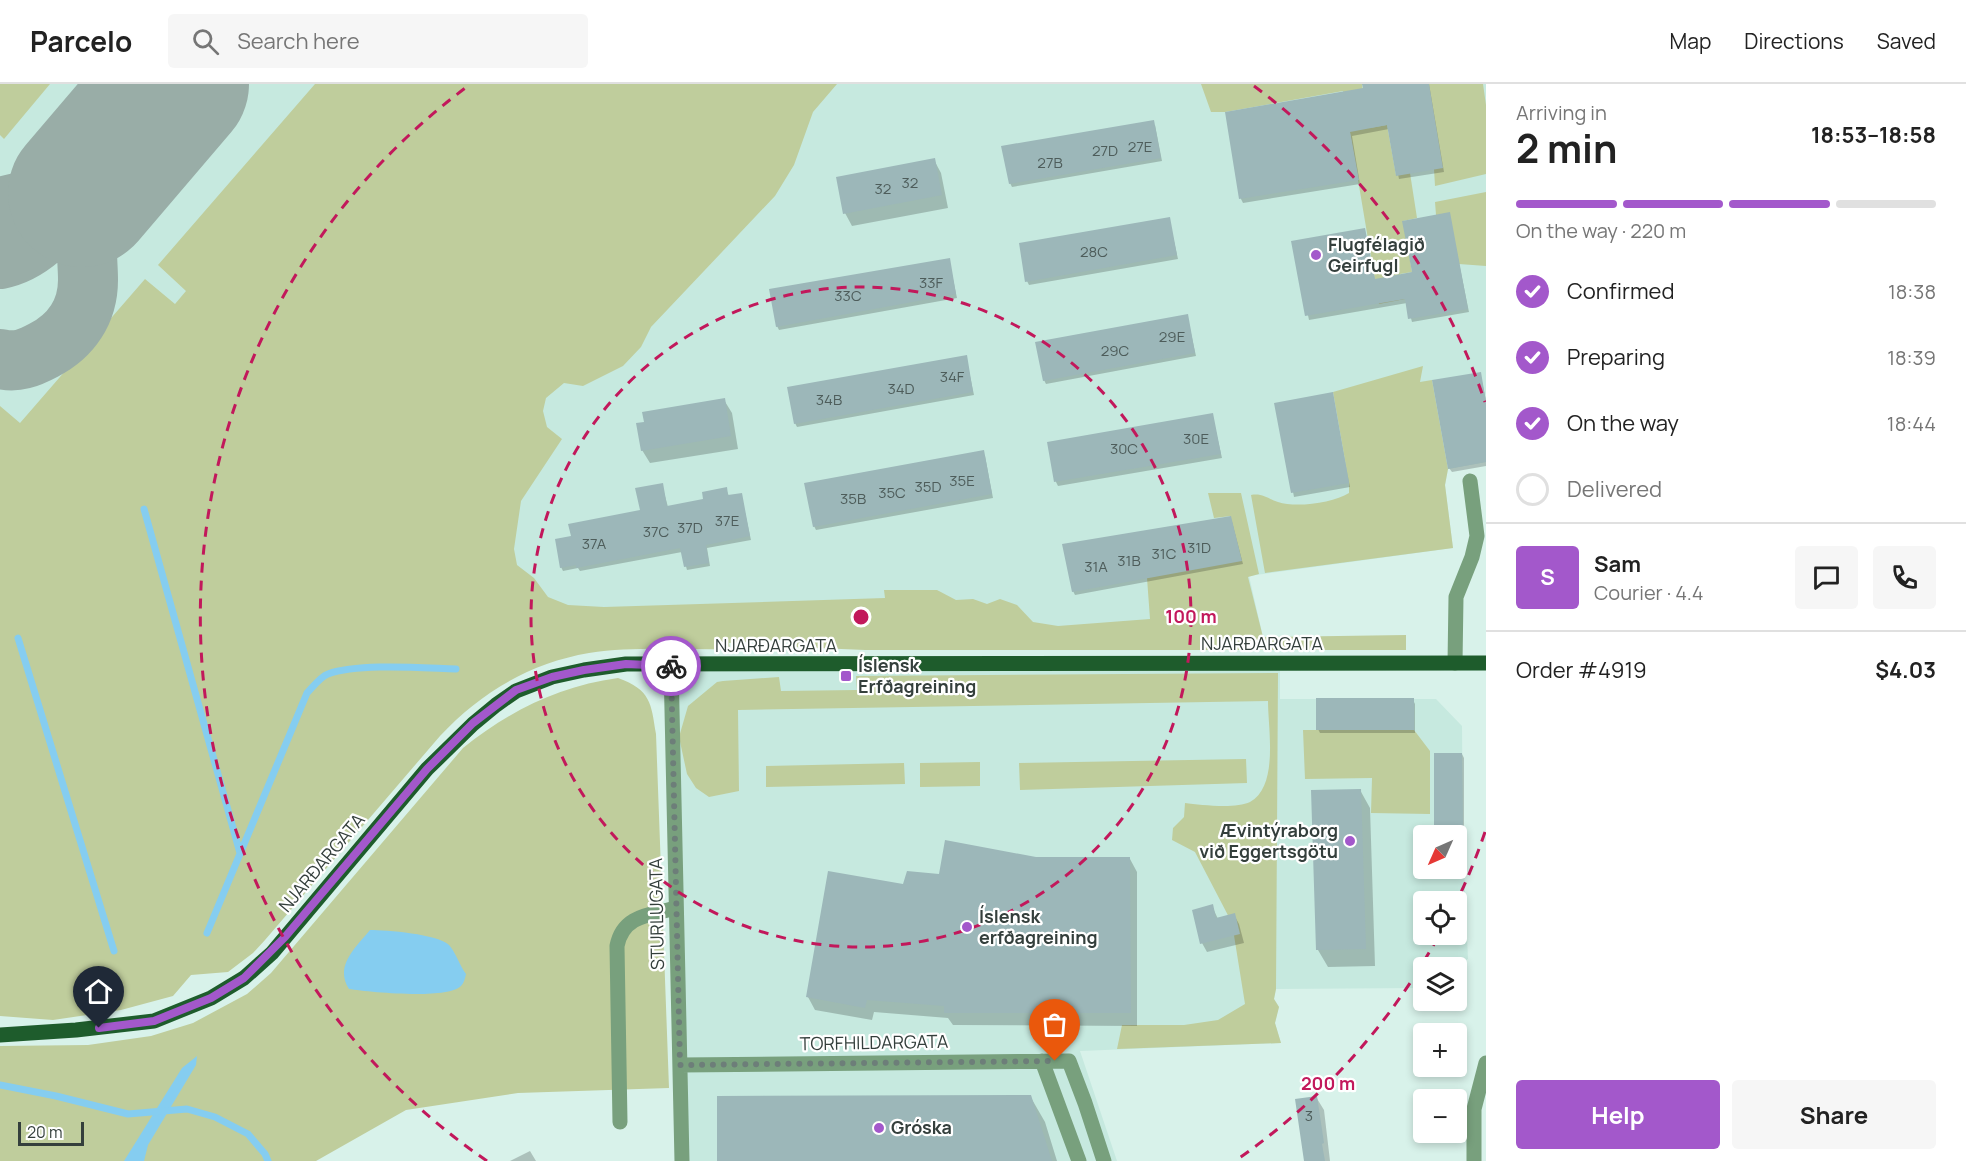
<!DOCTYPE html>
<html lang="en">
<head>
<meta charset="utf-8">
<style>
	:root { --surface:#fff; --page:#f6f6f6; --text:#222; --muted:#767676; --line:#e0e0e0; --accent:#a358cb }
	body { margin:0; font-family:Manrope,sans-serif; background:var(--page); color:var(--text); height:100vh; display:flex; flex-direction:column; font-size:22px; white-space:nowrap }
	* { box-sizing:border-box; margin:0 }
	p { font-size:20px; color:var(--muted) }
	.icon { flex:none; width:33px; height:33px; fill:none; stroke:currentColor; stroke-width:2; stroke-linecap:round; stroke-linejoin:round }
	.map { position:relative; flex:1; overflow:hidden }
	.panel { display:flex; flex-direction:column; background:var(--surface); width:480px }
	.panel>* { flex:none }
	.needle { width:39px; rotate:225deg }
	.controls { position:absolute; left:1413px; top:741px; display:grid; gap:12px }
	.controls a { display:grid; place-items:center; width:54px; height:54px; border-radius:6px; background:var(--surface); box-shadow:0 3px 9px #0003; font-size:30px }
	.scale { position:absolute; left:18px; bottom:15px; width:66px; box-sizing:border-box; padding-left:6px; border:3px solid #343f3c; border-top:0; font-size:16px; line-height:21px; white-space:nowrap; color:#343f3c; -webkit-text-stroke:4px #fff; paint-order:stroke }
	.pin { position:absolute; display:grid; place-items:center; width:51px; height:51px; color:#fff; margin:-62px -26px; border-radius:50% 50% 50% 0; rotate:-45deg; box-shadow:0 0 6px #0007 }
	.pin .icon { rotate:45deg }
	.courier { position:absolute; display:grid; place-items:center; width:60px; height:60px; margin:-30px; border:4px solid #a358cb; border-radius:50%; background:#fff; color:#222; box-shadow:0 2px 8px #0007 }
	.head em { font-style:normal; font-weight:700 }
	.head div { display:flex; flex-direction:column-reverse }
	.head { display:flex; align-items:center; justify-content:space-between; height:102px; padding:0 30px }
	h1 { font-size:39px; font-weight:700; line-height:45px }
	.bar { display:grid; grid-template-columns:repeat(4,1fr); gap:9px 6px; align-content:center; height:72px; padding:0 30px }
	.bar i { height:8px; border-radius:4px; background:var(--line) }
	.bar .current { background:var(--accent) }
	.bar p { grid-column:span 4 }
	.line { display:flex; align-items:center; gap:15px; padding:0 30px; border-top:2px solid var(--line) }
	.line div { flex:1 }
	.round { display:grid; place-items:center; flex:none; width:63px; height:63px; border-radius:6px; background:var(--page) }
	ol { padding:0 30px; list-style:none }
	li { display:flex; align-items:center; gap:18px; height:66px }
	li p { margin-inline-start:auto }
	li .icon { padding:6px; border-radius:50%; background:var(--accent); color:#fff; stroke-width:4 }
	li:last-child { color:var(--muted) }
	li i { width:33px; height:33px; border:3px solid var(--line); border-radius:50% }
	.button { display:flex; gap:12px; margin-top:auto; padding:12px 30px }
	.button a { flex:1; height:69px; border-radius:6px; background:var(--accent); color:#fff; font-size:24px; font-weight:700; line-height:69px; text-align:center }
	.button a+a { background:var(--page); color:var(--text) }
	header { display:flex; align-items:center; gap:36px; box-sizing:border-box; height:84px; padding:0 30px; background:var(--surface); border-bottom:2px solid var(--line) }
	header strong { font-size:28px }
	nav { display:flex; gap:33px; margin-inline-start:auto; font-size:21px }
	.search { width:420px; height:54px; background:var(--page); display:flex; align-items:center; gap:15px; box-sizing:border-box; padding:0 21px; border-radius:6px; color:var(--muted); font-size:22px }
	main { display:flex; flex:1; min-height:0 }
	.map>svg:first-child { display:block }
</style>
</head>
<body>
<header>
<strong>Parcelo</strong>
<div class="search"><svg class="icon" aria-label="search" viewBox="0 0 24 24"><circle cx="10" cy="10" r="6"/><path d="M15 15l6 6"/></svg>Search here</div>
<nav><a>Map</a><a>Directions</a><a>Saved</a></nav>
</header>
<main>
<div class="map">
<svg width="1486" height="1077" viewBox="0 0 1486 1077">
	<rect width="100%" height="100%" fill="#d8f2ea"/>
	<!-- built -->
	<path fill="#c6e9df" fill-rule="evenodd" d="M0,0H1486V378L1448,385L1445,401L1453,464L1249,492L1263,553L596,550L480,599L0,896Z
		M1280,585V615H1436L1462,642L1463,763L1468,875L1453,883L1424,884L1423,901L1420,904L1276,905L1274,915L1279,923L1275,939L1281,959L1080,967L1117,1077H687L678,587ZM1424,752H1456V784H1424ZM1424,818H1456V850H1424Z"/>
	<!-- green -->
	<path fill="#bfcd9c" d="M0,0H50L4,55L0,51Z
		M315,0H837L813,28L794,81L775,112L651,243L641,263L623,282L583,302L564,299L546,314L543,327L547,343L562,355L521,417L514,465L517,481L534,494L548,513L568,521L604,523L885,514L884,506H937L956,516L973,515L987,520L1000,515L1017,521L1033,538L1058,542L1150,535L1147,494L1231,432L1214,434L1208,409H1241L1259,490L1248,493L1263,553L1406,551V566H865L794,563V555L729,559L730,565C684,566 634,562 589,569C530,579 480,609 440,652L265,856L253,869L228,888L191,891L173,912L121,926L53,936L0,932V322L20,339L145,195L175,220L186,207L158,181Z
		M1201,0H1366L1362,1L1370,44L1387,41L1396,91L1410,89L1417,134L1403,137L1412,188L1400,190L1405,215L1379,220L1343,7L1225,28H1211Z
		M1429,0H1483L1486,21V90L1435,102Z
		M1486,108V182L1459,180L1436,131L1435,118Z
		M1423,282L1420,298L1432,296L1448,385L1445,401L1453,464L1265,489L1251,411C1263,409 1268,415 1278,418C1296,424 1333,419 1349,409V399L1333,308Z
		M1278,589L1276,905L1274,915L1279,923L1275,939L1281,959L1117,965L1122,941H1184L1218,936L1245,920L1232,839L1195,768L1172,756L1173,744L1184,733L1185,719C1201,721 1236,725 1250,718C1279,702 1268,645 1268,617L738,626L739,707L709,713L696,704L687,690L679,653L688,622L717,598L723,597L779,593L781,607L857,606L856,592Z
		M618,594C651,606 651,619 656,650L669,1004L518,1009L406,1026L316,1077H0V962L88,961L151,952L193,939L247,910L271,889L463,664C509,627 559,602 618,594Z
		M1303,646H1414L1430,667V730L1371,729L1372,694L1305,695Z
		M1246,675L1247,699L1020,706L1019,679Z
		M980,678V702L920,703V679Z
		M904,679L905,700L766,703V682Z"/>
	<!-- water -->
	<path fill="#85cdf0" d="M370,846C386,846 438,850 449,861C455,867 460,882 466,890C465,894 464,899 461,902C447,916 369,908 349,905C334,882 356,863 370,846Z
		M197,972L196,981L148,1061L144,1077H124L182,984Z"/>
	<!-- shadow -->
	<path fill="#0003" d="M1375,0H1429L1444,88L1399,95L1389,45L1352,52L1360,100L1243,119L1241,115L1226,30L1364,5Z
		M1155,41L1162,77L1012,103L1010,99Z
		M934,76L941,89L948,124L852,142L845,129Z
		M1449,130L1469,228L1412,238L1407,219L1309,236L1293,159L1364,146L1375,196L1413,189Z
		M1169,135L1178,175L1029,201L1027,197Z
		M949,176L957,214L779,246L777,242Z
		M1187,231L1196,272L1046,300L1044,296Z
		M966,273L974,311L797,343L795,339Z
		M1480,289L1486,316V382L1452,388L1449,384Z
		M1332,310L1350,403L1294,413L1276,320Z
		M724,316L732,329L738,365L650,379L642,366Z
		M1212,330L1222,374L1058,402L1056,398L1049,360Z
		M985,372L993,414L816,446L814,442Z
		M662,401L668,423L705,416L726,405L729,412L741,410L751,456L707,464L710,482L687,486L682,468L580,487L578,484L563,487L561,483L573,454L642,427Z
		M1232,438L1243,480L1075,511L1073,507Z
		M1413,616L1415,620V649H1320L1318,645Z
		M1462,670L1464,674V766H1456Z
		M1360,706L1370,724L1375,882L1328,883L1318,866Z
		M1036,775H1130L1137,788V942L953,941L948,934L874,928L872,936L815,926L808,913L904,801Z
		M1212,822L1218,835L1234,831L1239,840L1244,859L1207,868L1202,859Z
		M1030,1012L1045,1038L1057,1077H718Z
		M1316,1013L1324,1026L1330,1077H1305Z
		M530,1067L536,1077H510Z"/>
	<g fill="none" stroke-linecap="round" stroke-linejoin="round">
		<!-- stream -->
		<path stroke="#85cdf0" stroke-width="7" d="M144,425L240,769
			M18,554L114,867
			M207,849L307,609C313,603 320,593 328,590C359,579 422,584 456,585
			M0,1001L56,1012L128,1030L187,1025L215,1033L248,1050L265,1070L268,1077"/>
		<!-- taxiway -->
		<path stroke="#99ada7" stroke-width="60" d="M0,123L51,111L93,88L123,60
			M0,175C36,168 60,134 82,109
			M0,275C17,279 29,274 44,266C71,252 88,228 88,196C88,178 85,163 89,146C95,117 107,90 119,63"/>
		<!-- runway -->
		<path stroke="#99ada7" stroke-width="148" d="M82,109L175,0"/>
	</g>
	<!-- building -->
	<path fill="#9cb7b9" d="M1362,0H1429L1443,84L1396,92L1387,41L1350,48L1359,96L1239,115L1225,28L1363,4Z
		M1154,36L1161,74L1009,100L1001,62Z
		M935,74L942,111L843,130L836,93Z
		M1450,128L1468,225L1408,235L1405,215L1305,232L1291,157L1365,144L1375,195L1412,188L1402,137Z
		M1170,133L1177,171L1025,198L1019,159Z
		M950,174L956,210L776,243L769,205Z
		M1188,230L1195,269L1043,297L1035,258Z
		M967,271L973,308L794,340L787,303Z
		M1481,288L1486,318V378L1448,385L1432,296Z
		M1333,308L1349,399L1291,409L1274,319Z
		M725,314L731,352L641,367L636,339L644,338L642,328Z
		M1213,329L1221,370L1054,398L1047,358Z
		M984,366L992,410L813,443L804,399Z
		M663,399L667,422L703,415L702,408L727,403L728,411L742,409L750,452L706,461L709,479L684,483L680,464L576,484V481L560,484L555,455L571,452L568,440L640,426L635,404Z
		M1231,432L1242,477L1072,508L1062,460Z
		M1316,614H1414V646H1316Z
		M1434,669H1462L1463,752H1434Z
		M1361,705L1366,865L1316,866L1311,706Z
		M945,756L1036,773H1130L1131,929H944V922L867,916L865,924L806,913L828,787L903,800L907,787L939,790Z
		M1213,820L1216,834L1235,829L1240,850L1200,860L1192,826Z
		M1031,1011L1052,1077H717V1012Z
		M1317,1012L1324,1059L1322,1060L1325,1077H1304L1295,1015Z"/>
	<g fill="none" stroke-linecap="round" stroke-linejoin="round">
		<!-- minor -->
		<path stroke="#78a07d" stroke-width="15" d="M1455,579L1456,513L1472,473L1477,452L1470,397
			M671,581L682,1077
			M1042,977L1079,1077
			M680,981L1069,977L1085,1019L1104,1077
			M620,1038L617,862C623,831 650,831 676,824
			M1474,1077V1025L1486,979"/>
		<!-- major -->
		<path stroke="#1e5c2c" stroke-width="15" d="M0,951L76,946L154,937L211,914L244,894L272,869L427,685L473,640L496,621L516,607L552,593L584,586L626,580L1486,579"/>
	</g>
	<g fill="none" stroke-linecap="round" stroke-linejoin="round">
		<!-- done -->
		<path stroke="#6d7e79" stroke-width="6" stroke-dasharray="0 10.8" d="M671,582L680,981L1055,977"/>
		<!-- route -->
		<path stroke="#a358cb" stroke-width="8" d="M99,944L154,937L211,914L244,894L285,853L427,685L473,639L516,606L552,593L584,586L626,580L671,582"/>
	</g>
	<!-- distance rings -->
	<g fill="none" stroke="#c2185b" stroke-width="3" stroke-dasharray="10 8">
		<circle cx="861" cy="533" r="330"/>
		<path d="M1485 748A660 660 0 0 1 1457 817M1438 853A660 660 0 0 1 1235 1077M487 1077A660 660 0 0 1 468 2M1254 2A660 660 0 0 1 1485 318"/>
	</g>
	<!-- markers -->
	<g fill="#a358cb" stroke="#fff" stroke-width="2">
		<circle cx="1316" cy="171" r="6"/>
		<rect x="840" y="586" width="12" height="12" rx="3"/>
		<circle cx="1350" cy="757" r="6"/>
		<circle cx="967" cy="843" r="6"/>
		<circle cx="879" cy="1044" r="6"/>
	</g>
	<g text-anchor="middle" stroke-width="4.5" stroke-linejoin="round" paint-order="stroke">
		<!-- number labels -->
		<g font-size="15" fill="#4e5d5b">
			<text x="1140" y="68">27E</text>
			<text x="1105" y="72">27D</text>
			<text x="1050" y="84">27B</text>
			<text x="910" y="104">32</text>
			<text x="883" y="110">32</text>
			<text x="1094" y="173">28C</text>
			<text x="931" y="204">33F</text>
			<text x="848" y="217">33C</text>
			<text x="1172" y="258">29E</text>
			<text x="1115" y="272">29C</text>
			<text x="952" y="298">34F</text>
			<text x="901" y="310">34D</text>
			<text x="829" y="321">34B</text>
			<text x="1196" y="360">30E</text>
			<text x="1124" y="370">30C</text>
			<text x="962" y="402">35E</text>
			<text x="928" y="408">35D</text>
			<text x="892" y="414">35C</text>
			<text x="853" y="420">35B</text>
			<text x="727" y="442">37E</text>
			<text x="690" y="449">37D</text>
			<text x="656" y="453">37C</text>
			<text x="594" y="465">37A</text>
			<text x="1199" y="469">31D</text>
			<text x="1164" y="475">31C</text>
			<text x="1129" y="482">31B</text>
			<text x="1096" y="488">31A</text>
			<text x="1309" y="1037">3</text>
		</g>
		<!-- poi labels -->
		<g font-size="18" font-weight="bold" fill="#343f3c" stroke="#fff" text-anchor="start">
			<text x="1328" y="167">Flugfélagið<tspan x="1328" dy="21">Geirfugl</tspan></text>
			<text x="858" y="588">Íslensk<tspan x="858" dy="21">Erfðagreining</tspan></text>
			<text x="1338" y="753" text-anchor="end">Ævintýraborg<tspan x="1338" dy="21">við Eggertsgötu</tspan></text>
			<text x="979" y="839">Íslensk<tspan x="979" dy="21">erfðagreining</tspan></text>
			<text x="891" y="1050">Gróska</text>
		</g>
		<!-- street labels -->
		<g font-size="18" fill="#343f3c" stroke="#fff">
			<text x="1262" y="566">NJARÐARGATA</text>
			<text x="776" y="568">NJARÐARGATA</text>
			<text transform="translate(322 779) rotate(-50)" y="6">NJARÐARGATA</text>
			<text transform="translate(657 830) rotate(-91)" y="6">STURLUGATA</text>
			<text transform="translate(874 959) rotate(-1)" y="6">TORFHILDARGATA</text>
		</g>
	</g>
	<circle cx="861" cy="533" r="9" fill="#c2185b" stroke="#fff" stroke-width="3"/>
	<g font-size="18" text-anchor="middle" font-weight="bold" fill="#c2185b" stroke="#fff" stroke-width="4.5" stroke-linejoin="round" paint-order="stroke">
		<text x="1191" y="539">100 m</text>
		<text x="1328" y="1006">200 m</text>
	</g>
</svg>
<div class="controls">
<a><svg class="needle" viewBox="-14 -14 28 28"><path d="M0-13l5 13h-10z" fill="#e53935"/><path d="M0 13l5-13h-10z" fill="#767676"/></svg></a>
<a><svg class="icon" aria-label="locate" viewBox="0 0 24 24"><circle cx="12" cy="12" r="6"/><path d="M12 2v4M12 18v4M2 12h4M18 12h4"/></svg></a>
<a><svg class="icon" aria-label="layers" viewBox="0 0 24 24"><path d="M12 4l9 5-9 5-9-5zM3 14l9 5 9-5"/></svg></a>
<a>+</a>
<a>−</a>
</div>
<div class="scale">20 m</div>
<div class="pin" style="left:1055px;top:977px;background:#ea580c"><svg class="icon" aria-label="bag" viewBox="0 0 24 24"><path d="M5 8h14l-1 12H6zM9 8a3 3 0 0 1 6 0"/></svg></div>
<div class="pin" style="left:99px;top:944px;background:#1f2937"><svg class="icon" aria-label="home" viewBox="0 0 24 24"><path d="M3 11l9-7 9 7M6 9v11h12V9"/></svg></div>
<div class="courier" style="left:671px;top:582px"><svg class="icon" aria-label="bike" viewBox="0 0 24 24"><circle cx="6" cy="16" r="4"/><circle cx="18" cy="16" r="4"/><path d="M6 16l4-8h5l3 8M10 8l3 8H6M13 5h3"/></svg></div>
</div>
<section class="panel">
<div class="head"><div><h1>2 min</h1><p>Arriving in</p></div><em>18:53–18:58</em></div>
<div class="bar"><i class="current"></i><i class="current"></i><i class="current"></i><i></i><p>On the way · 220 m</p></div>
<ol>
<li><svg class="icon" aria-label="check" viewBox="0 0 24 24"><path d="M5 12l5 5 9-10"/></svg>Confirmed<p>18:38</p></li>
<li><svg class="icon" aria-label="check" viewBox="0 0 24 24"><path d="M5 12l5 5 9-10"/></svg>Preparing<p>18:39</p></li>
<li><svg class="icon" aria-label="check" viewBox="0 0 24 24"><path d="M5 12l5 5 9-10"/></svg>On the way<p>18:44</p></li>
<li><i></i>Delivered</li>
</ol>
<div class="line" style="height:108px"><b class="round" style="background:var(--accent);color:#fff">S</b><div><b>Sam</b><p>Courier · 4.4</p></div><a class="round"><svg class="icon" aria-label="chat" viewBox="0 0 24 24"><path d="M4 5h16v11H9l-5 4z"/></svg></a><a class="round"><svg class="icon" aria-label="phone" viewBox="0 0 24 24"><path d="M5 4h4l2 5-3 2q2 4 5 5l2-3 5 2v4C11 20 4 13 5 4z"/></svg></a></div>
<div class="line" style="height:78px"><div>Order #4919</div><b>$4.03</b></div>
<div class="button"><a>Help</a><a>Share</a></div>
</section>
</main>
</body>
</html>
